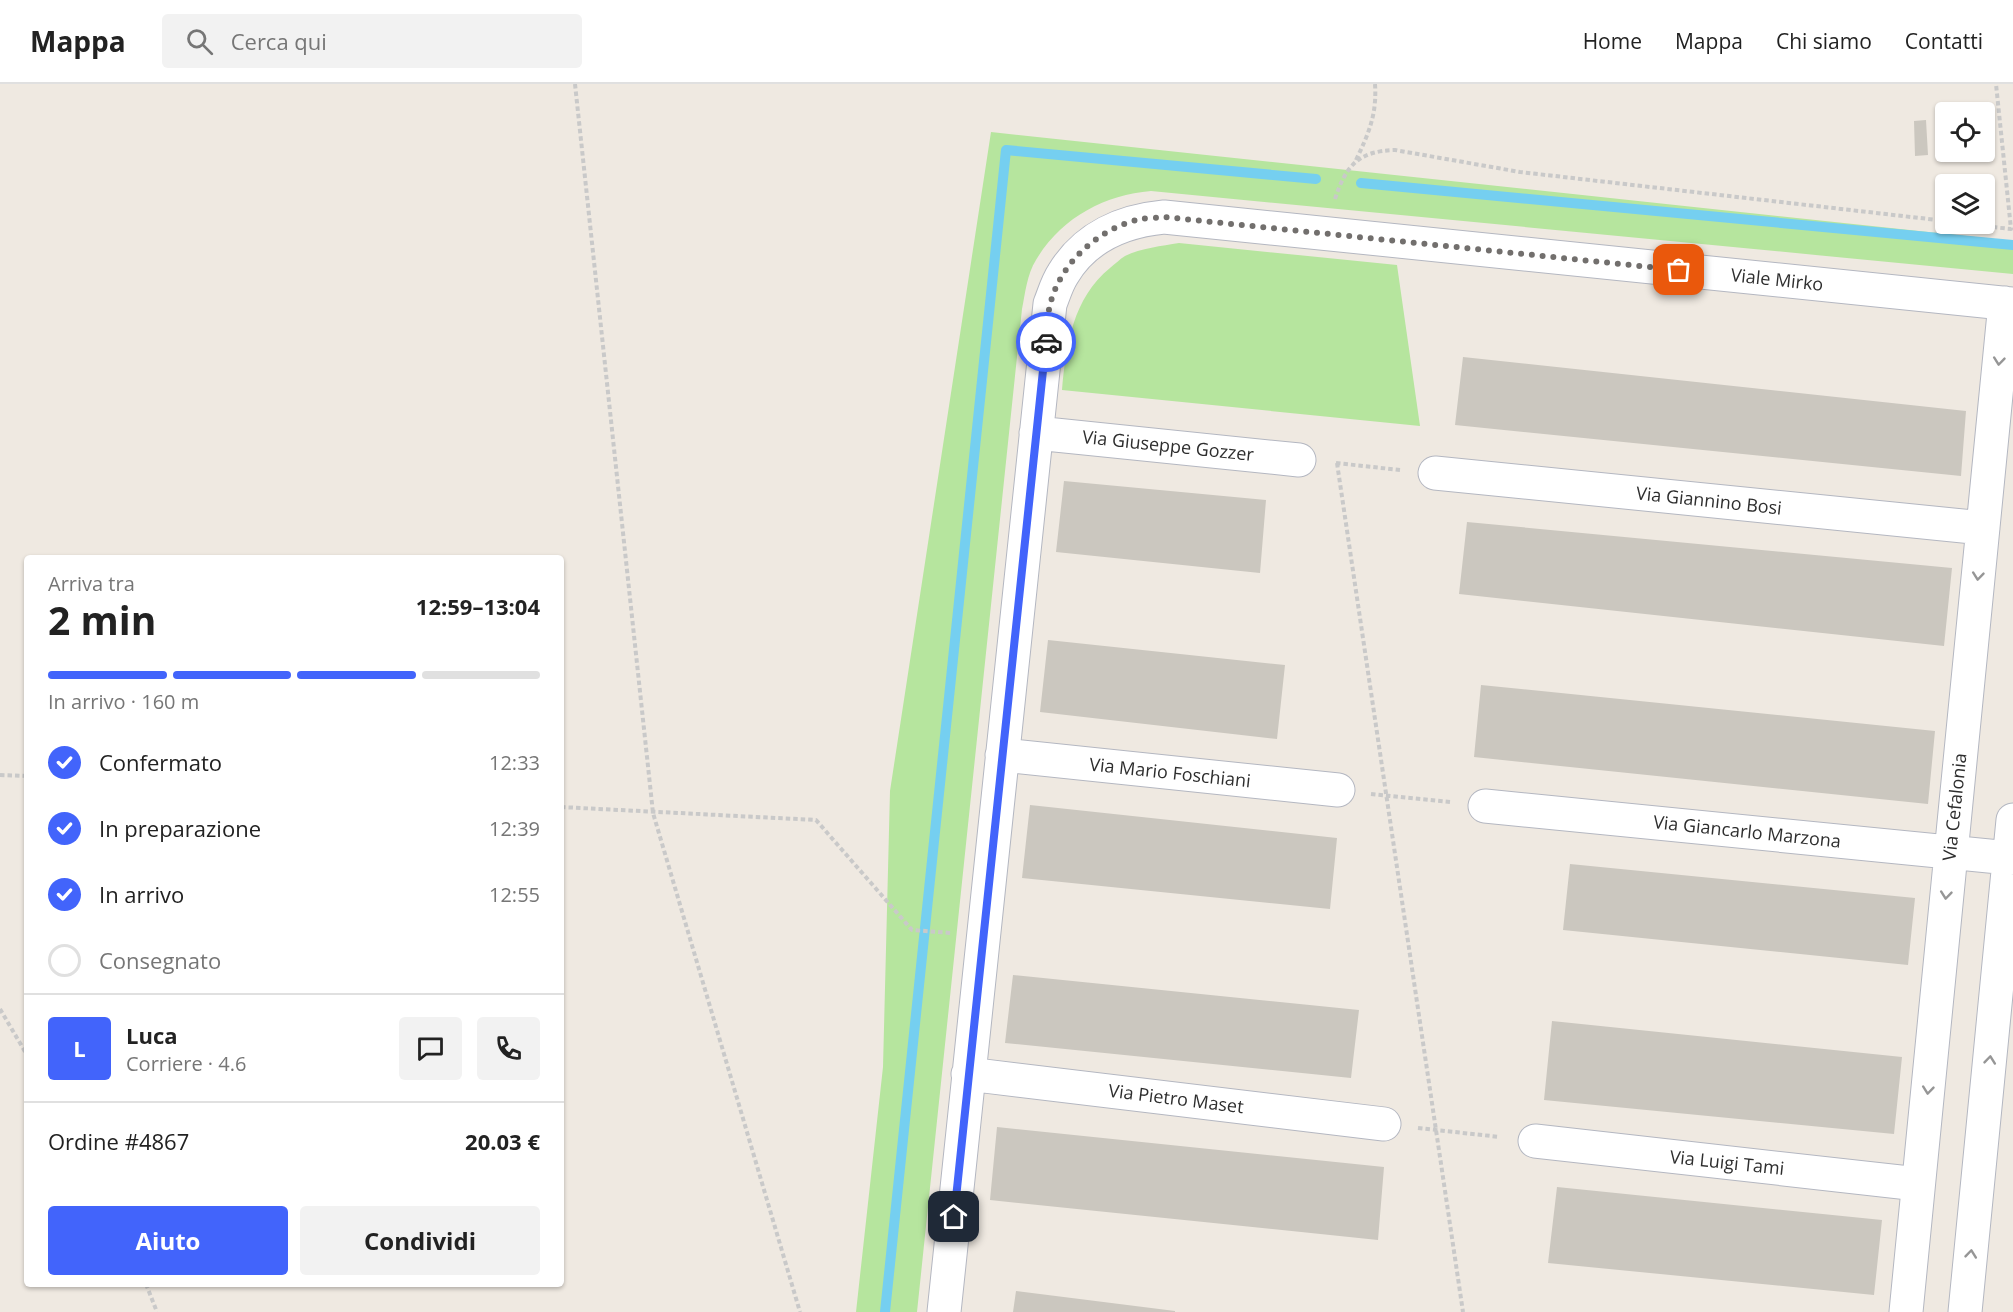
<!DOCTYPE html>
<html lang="it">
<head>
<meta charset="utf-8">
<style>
	:root { --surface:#fff; --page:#f2f2f2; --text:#222; --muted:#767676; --line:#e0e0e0; --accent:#4264fb }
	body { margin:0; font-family:"Open Sans",sans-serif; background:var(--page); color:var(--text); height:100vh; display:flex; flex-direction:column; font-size:22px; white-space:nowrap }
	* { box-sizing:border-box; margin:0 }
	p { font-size:20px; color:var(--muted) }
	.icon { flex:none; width:33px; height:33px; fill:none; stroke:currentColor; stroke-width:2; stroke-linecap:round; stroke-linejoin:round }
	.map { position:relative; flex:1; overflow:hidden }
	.panel { position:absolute; left:24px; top:471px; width:540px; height:732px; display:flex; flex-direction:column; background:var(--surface); border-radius:6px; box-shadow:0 2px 4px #0004 }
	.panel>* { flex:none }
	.tools { position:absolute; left:1935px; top:18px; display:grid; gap:12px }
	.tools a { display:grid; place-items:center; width:60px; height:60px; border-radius:6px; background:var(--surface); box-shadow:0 2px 4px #0004; font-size:30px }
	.pin { position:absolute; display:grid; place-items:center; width:51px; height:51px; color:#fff; margin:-26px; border-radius:12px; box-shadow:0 3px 9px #0006 }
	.courier { position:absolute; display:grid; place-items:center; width:60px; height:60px; margin:-30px; border:4px solid #4264fb; border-radius:50%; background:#fff; color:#222; box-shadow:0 2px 8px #0007 }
	.overview em { font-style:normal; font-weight:700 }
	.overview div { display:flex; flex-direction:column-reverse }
	.overview { display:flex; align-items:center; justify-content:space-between; height:102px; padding:0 24px }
	h1 { font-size:39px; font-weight:700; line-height:45px }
	.bar { display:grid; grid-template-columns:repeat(4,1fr); gap:9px 6px; align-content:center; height:72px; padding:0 24px }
	.bar i { height:8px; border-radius:4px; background:var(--line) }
	.bar .selected { background:var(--accent) }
	.bar p { grid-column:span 4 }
	.line { display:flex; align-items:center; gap:15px; padding:0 24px; border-top:2px solid var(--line) }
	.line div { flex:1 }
	.round { display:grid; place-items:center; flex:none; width:63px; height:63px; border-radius:6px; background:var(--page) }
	ol { padding:0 24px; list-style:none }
	li { display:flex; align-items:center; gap:18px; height:66px }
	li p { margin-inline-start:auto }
	li .icon { padding:6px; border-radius:50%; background:var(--accent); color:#fff; stroke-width:4 }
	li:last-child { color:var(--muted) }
	li i { width:33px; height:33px; border:3px solid var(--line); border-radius:50% }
	.cta { display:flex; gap:12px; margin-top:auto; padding:12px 24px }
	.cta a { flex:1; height:69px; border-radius:6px; background:var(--accent); color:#fff; font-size:24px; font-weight:700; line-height:69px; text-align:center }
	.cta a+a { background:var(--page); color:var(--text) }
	header { display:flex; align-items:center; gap:36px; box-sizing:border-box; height:84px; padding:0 30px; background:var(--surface); border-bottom:2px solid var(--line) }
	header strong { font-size:28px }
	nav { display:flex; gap:33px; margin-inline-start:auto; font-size:21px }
	.search { width:420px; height:54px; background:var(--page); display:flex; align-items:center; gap:15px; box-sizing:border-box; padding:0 21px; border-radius:6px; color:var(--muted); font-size:22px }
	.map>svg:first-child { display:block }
</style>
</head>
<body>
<header>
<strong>Mappa</strong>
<div class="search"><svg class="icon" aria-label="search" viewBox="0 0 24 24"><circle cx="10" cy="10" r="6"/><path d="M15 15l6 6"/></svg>Cerca qui</div>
<nav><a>Home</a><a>Mappa</a><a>Chi siamo</a><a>Contatti</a></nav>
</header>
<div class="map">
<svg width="2013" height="1228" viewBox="0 0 2013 1228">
	<rect width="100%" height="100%" fill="#efe9e1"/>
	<!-- green -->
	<path fill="#b6e59e" d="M991,48L2013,157V190L1151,107C1104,111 1061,134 1036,176C1027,190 1025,210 1022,225L917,1228H856L883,983L890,707Z
		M1179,159L1397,181L1420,342L1062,306C1066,261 1073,214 1110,184C1115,180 1120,175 1125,172C1141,164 1162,162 1179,159Z"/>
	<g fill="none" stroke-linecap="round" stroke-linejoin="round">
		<!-- stream -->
		<path stroke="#75cff0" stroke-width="10" d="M1361,99L2013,161
			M885,1228L1006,66L1316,95"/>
	</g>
	<!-- building -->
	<path fill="#cbc7bf" d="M1926,36L1928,71L1915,72L1914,37Z
		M1463,273L1966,327L1961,392L1455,341Z
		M1064,397L1266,416L1260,489L1056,468Z
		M1467,438L1952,484L1944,562L1459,510Z
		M1048,556L1285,581L1277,655L1040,628Z
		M1481,601L1935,647L1928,720L1474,673Z
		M1030,721L1337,754L1330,825L1022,794Z
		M1570,780L1915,814L1908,881L1563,846Z
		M1013,891L1359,926L1351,994L1005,959Z
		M1552,937L1902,973L1894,1050L1544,1016Z
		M997,1043L1384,1083L1378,1156L990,1116Z
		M1557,1103L1882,1136L1874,1211L1548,1179Z
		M1016,1207L1175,1227V1228H1013Z"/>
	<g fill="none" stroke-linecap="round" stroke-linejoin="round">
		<defs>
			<path id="minor" d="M1036,349L1299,376
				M1435,389L1983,444
				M1002,671L1338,706
				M1485,722L2009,774
				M968,990L1384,1040
				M1535,1057L1918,1100
				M944,1228L1050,220C1054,210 1057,199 1063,190C1085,153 1123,137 1164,133L2013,220
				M1906,1228L2005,219
				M1965,1228L2013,736"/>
		</defs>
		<!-- minor casing -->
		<use href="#minor" stroke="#b4b7c1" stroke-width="35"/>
		<!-- path -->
		<path stroke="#c9c9c9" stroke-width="4" stroke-dasharray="4.5 3" stroke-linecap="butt" d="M575,0L653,729L800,1228
			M1356,76C1369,49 1377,30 1375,0
			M1335,115C1346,81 1359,67 1395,66L1520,88L1946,137
			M1963,140L2011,145L1996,0
			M1336,379L1400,386
			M1337,379L1463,1228
			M0,691L27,692
			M1371,710L1450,718
			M561,723L816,736L912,846L951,849
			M0,925L27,971
			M1418,1044L1500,1053
			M146,1200L157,1228"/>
		<!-- minor -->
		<use href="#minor" stroke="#fff" stroke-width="33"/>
	</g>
	<!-- one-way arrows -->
	<defs><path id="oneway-chevron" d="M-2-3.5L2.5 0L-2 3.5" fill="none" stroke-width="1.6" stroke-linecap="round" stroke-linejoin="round" transform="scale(1.5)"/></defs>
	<g stroke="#969696">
		<use href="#oneway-chevron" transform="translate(1999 277) rotate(96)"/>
		<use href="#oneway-chevron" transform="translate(1978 492) rotate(96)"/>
		<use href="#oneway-chevron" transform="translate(1946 811) rotate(96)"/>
		<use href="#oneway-chevron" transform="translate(1990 976) rotate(-84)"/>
		<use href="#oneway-chevron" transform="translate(1928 1006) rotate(96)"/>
		<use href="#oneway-chevron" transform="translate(1971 1170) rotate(-84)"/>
	</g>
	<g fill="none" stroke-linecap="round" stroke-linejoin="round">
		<!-- done -->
		<path stroke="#726f6d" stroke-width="6" stroke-dasharray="0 10.8" d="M1046,258C1047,246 1047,233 1050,221C1060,179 1099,144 1141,135C1148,134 1157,134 1164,133L1679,186"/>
		<!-- route -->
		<path stroke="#4264fb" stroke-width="8" d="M954,1133L1046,258"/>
	</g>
	<g text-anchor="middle" stroke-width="4.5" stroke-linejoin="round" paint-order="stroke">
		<!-- street labels -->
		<g font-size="18" fill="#2e2e2e" stroke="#fff">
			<text transform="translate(1777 196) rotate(6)" y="6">Viale Mirko</text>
			<text transform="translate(1168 362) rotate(6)" y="6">Via Giuseppe Gozzer</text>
			<text transform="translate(1709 417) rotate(6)" y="6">Via Giannino Bosi</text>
			<text transform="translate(1170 689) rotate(6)" y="6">Via Mario Foschiani</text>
			<text transform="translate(1955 723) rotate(-84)" y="6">Via Cefalonia</text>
			<text transform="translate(1747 748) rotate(6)" y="6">Via Giancarlo Marzona</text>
			<text transform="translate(1176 1015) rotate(7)" y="6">Via Pietro Maset</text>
			<text transform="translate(1727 1079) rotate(6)" y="6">Via Luigi Tami</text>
		</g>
	</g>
</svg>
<div class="tools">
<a><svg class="icon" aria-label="locate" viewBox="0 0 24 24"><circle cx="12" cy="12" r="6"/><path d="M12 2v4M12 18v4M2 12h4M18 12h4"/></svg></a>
<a><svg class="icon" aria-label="layers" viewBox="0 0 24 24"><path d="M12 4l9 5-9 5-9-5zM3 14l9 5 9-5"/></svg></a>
</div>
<div class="pin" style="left:1679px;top:186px;background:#ea580c"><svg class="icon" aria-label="bag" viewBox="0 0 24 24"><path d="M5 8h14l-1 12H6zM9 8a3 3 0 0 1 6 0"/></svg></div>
<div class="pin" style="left:954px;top:1133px;background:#1f2937"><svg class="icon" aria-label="home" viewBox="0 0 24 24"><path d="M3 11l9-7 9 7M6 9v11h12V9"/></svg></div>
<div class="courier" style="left:1046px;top:258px"><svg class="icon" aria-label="car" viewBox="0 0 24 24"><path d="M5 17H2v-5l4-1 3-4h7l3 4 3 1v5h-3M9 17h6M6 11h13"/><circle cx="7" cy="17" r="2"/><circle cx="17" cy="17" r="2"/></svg></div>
<section class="panel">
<div class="overview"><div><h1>2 min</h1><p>Arriva tra</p></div><em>12:59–13:04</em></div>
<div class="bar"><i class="selected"></i><i class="selected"></i><i class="selected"></i><i></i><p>In arrivo · 160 m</p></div>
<ol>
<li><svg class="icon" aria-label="check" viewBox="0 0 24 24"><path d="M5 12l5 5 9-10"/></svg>Confermato<p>12:33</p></li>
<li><svg class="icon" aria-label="check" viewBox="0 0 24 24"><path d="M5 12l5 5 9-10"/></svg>In preparazione<p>12:39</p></li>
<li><svg class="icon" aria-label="check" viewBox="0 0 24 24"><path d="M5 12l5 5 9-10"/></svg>In arrivo<p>12:55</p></li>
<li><i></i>Consegnato</li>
</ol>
<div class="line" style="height:108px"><b class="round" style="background:var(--accent);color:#fff">L</b><div><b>Luca</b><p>Corriere · 4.6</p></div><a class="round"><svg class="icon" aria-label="chat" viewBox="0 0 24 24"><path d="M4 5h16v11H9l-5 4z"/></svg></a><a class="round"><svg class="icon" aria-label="phone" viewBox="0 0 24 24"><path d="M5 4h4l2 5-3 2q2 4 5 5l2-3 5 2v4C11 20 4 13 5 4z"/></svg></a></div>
<div class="line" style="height:78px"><div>Ordine #4867</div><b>20.03 €</b></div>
<div class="cta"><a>Aiuto</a><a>Condividi</a></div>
</section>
</div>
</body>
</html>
